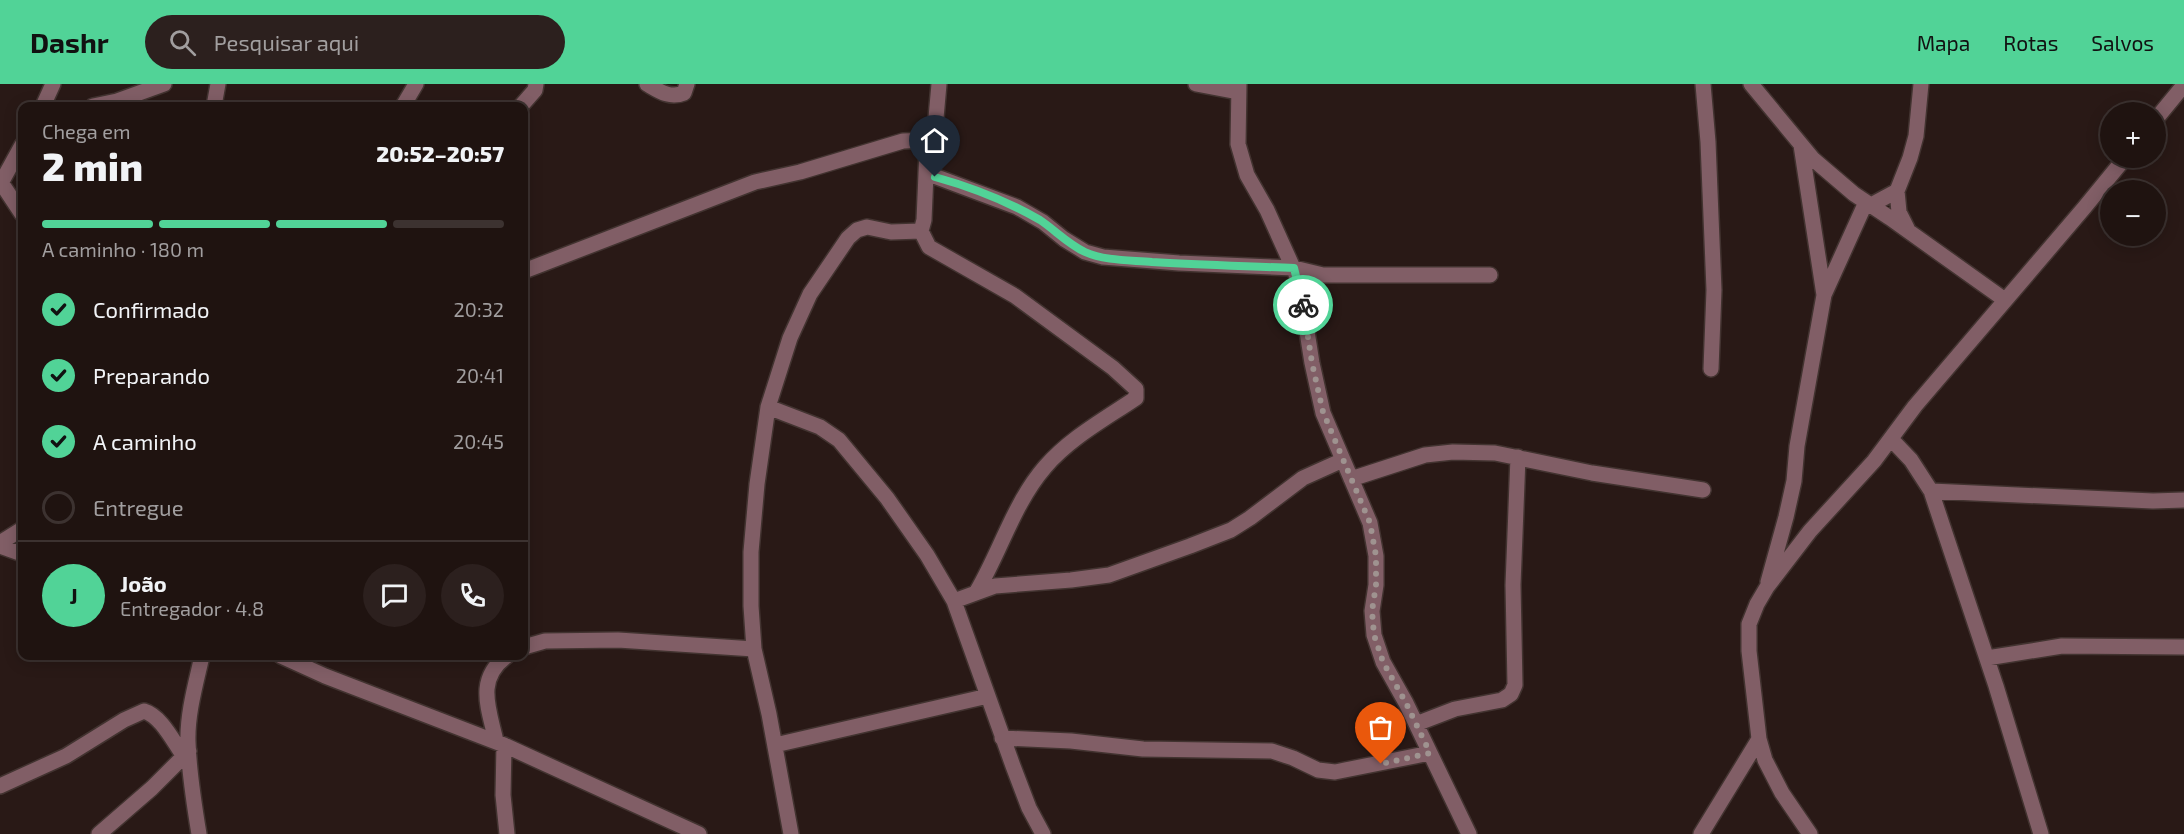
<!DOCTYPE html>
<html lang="pt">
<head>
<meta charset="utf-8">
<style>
	:root { --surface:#1f1310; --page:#2c201e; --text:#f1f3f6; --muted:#a19e9f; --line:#3c3230; --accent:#51d397 }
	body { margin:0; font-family:"Exo 2",sans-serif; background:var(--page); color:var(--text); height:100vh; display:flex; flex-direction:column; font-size:22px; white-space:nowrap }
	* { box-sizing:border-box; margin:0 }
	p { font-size:20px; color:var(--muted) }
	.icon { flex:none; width:33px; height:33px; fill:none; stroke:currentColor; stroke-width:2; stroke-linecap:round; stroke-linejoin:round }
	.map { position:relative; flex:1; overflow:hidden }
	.sheet { position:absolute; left:18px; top:18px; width:510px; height:558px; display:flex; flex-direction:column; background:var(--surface); border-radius:12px; box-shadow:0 3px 15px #0003,0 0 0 2px var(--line) }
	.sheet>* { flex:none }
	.fabs { position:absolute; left:2100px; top:18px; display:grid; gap:12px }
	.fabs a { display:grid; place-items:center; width:66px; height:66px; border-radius:50%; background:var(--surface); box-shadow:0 3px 15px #0003,0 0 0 2px var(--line); font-size:30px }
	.pin { position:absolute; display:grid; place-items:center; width:51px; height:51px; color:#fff; margin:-62px -26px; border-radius:50% 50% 50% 0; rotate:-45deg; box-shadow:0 0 6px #0007 }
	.pin .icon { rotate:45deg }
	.courier { position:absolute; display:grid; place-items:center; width:60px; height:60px; margin:-30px; border:4px solid #51d397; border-radius:50%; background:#fff; color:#222; box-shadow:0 2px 8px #0007 }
	.overview em { font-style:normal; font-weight:800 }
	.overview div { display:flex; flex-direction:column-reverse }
	.overview { display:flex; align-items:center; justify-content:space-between; height:102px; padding:0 24px }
	h1 { font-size:39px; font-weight:800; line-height:45px }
	.bar { display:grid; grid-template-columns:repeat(4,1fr); gap:9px 6px; align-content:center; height:72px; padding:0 24px }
	.bar i { height:8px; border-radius:4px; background:var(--line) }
	.bar .current { background:var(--accent) }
	.bar p { grid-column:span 4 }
	.line { display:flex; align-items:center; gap:15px; padding:0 24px; border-top:2px solid var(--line) }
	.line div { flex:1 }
	.round { display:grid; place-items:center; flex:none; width:63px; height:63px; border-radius:32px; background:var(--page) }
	ol { padding:0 24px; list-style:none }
	li { display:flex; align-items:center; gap:18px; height:66px }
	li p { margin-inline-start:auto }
	li .icon { padding:6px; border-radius:50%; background:var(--accent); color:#111; stroke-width:4 }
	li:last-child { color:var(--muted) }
	li i { width:33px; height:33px; border:3px solid var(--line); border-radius:50% }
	header { display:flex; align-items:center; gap:36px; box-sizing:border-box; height:84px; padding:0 30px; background:var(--accent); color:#111 }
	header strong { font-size:28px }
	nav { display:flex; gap:33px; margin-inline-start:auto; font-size:21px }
	.search { width:420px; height:54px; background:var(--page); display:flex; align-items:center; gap:15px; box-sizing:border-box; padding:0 21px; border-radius:33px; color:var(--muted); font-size:22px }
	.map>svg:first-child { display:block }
</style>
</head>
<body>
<header>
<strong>Dashr</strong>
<div class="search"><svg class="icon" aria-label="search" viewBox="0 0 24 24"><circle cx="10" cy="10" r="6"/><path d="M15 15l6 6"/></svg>Pesquisar aqui</div>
<nav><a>Mapa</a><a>Rotas</a><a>Salvos</a></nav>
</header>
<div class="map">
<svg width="2184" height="750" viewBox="0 0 2184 750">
	<rect width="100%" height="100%" fill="#291916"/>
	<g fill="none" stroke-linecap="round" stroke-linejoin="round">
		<defs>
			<path id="minor" d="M647,0C659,7 670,15 684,9L687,0
				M1196,0L1238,8
				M1239,0L1238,60L1247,91L1267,126L1299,197L1312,279L1323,329L1370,439L1376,472V501L1372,527L1374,551L1383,578L1406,619L1469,750
				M1703,0L1708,58L1714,206L1711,285
				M1751,0L1813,75L1854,110L1890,134L2005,216
				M43,22L53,0
				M93,22L117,17L164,0
				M214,22L218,0
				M403,22L416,0
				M521,22L535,6L536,0
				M2156,35L2184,1
				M926,89L1017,123L1043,138L1064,155L1085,168L1103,173L1179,179L1294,184L1323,191H1490
				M0,97L22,130
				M0,101L22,61
				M1871,121L1897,107
				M1907,144L1899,128L1897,107L1910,74L1916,52L1921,0
				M921,147L924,136L927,66L929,50L936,34L939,0
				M524,187L755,98L800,88L903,57L929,56
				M1824,211L1866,118
				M768,323L820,343L839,356L887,414L927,471L954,517L1013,682L1029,724L1043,750
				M1891,355L1911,376L1931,407L1996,602L2041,750
				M1351,395L1425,371L1453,368L1495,369L1592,389L1703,406
				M1931,407L2153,417L2184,416
				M0,459L22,445
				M0,462L22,470
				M1768,498L1786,433L1794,397L1797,362L1824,211L1801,61
				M954,517L995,502L1071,496L1109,491L1190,462L1231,446L1250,434L1303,394L1343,376
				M524,563L545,557L618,556L754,565
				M281,572L325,592L504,661L699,750
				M1987,574L2062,562L2184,563
				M1416,640L1455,625L1502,616L1511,610L1515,601L1513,501L1518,373
				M1002,654L1071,657L1143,665L1272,667L1293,674L1318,686L1335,688L1430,669
				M496,657C489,625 475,595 507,572
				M504,661L503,711L507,750
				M775,661L988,612
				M0,702L66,672L124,636L144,627C161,632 173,657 183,671
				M99,750L152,704L189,667
				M199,750C194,720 189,689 188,658C187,630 196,599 202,572
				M791,750L769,630L754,565L751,522V468L757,400L768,323L790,254L810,210L848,154L857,146L867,143L891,148L921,147L929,163L1015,212L1113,284L1136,305V314C1105,335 1070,354 1045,383C1014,419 1001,466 977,507
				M1701,750L1759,655
				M1810,750L1782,709L1765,676L1759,655L1749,567V540L1757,520L1767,503L1810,447L1874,377L1915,322L2084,124L2125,74"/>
		</defs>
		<!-- minor casing -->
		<use href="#minor" stroke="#423330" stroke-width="18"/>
		<!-- minor -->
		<use href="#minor" stroke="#815e66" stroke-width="15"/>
	</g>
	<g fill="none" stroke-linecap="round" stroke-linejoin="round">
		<!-- done -->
		<path stroke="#9f9390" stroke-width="6" stroke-dasharray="0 10.8" d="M1303,221L1312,279L1323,328L1370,439L1376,472V501L1372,527L1374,551L1383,578L1406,619L1430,669L1381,680"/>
		<!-- route -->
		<path stroke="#51d397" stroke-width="8" d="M935,93C971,103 1007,117 1040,136C1055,146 1068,160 1085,168C1105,177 1131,176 1152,178C1199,181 1247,182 1294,184L1303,221"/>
	</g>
</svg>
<div class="fabs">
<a>+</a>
<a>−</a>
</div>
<div class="pin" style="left:1381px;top:680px;background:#ea580c"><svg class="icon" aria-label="bag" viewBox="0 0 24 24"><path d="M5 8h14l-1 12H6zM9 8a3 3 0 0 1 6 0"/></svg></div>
<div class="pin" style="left:935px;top:93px;background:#1f2937"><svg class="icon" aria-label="home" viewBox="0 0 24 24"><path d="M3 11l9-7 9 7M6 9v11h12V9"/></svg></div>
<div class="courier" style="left:1303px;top:221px"><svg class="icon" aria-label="bike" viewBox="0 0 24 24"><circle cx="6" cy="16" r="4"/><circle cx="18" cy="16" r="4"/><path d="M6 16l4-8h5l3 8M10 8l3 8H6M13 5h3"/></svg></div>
<section class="sheet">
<div class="overview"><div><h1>2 min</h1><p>Chega em</p></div><em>20:52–20:57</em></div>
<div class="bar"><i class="current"></i><i class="current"></i><i class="current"></i><i></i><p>A caminho · 180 m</p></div>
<ol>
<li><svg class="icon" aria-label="check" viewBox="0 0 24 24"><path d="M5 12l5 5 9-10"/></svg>Confirmado<p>20:32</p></li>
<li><svg class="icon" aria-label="check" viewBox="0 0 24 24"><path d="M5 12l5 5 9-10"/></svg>Preparando<p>20:41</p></li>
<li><svg class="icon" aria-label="check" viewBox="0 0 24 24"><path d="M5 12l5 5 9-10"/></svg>A caminho<p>20:45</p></li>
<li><i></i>Entregue</li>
</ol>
<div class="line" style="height:108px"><b class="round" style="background:var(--accent);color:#111">J</b><div><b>João</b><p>Entregador · 4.8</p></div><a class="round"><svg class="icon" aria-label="chat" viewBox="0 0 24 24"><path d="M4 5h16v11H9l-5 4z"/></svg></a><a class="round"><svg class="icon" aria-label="phone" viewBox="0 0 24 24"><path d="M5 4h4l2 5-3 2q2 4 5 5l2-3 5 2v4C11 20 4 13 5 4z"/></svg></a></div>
</section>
</div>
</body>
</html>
